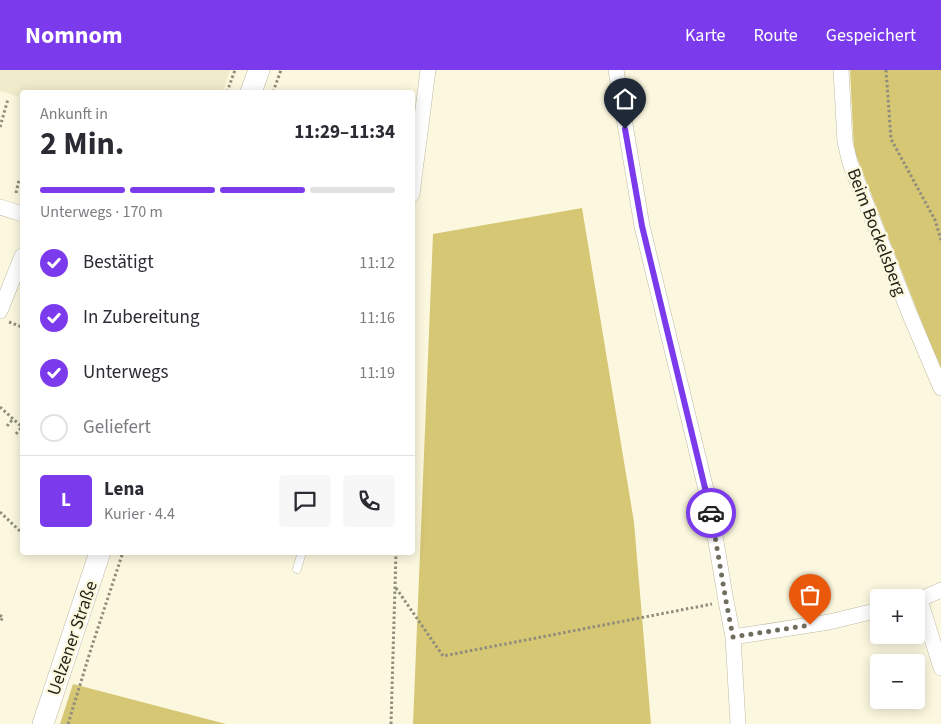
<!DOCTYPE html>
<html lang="de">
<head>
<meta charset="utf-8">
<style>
	:root { --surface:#fff; --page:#f7f7f7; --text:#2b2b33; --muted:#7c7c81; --line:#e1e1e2; --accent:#7c3aed }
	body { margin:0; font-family:"Source Sans 3",sans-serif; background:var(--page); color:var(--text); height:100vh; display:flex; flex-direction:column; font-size:19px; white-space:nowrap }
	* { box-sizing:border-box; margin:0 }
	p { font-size:16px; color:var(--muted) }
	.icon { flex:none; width:28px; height:28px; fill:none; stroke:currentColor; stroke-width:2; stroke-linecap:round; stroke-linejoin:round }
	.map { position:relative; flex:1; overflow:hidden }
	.sheet { position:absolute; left:20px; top:20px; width:395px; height:465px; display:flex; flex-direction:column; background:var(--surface); border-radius:5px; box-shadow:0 2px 12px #0003 }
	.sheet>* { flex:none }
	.buttons { position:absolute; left:870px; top:519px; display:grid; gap:10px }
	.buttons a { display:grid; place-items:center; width:55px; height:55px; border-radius:5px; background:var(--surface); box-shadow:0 2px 12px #0003; font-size:25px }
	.pin { position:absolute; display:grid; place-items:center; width:42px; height:42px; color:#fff; margin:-51px -21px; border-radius:50% 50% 50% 0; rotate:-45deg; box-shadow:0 0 5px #0007 }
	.pin .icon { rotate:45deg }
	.courier { position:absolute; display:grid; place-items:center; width:50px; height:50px; margin:-25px; border:4px solid #7c3aed; border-radius:50%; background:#fff; color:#222; box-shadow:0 1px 6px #0007 }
	.summary em { font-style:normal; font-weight:700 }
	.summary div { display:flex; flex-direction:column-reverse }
	.summary { display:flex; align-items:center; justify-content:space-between; height:85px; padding:0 20px }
	h1 { font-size:32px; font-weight:700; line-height:38px }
	.bar { display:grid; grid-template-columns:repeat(4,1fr); gap:8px 5px; align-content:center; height:60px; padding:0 20px }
	.bar i { height:6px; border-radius:4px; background:var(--line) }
	.bar .current { background:var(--accent) }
	.bar p { grid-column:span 4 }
	.line { display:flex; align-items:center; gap:12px; padding:0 20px; border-top:1px solid var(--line) }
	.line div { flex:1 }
	.round { display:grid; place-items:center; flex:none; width:52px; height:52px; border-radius:5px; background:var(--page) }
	ol { padding:0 20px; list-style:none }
	li { display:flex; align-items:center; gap:15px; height:55px }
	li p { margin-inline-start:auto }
	li .icon { padding:5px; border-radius:50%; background:var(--accent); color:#fff; stroke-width:4 }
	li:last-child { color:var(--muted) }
	li i { width:28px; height:28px; border:2px solid var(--line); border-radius:50% }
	header { display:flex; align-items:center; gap:30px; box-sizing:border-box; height:70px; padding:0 25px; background:var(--accent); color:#fff }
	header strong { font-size:24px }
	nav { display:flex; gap:28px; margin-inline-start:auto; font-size:18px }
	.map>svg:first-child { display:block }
</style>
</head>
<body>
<header>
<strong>Nomnom</strong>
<nav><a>Karte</a><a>Route</a><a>Gespeichert</a></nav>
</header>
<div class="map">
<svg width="941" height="654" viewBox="0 0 941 654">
	<rect width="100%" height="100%" fill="#fcf8df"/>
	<!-- built -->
	<path fill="#f0ebcb" d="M0,0H230L223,22H22V28L0,21Z"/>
	<!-- forest -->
	<path fill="#d6c775" d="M850,0H941V301L854,80Z
		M582,138L634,452L651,654H413L433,164Z
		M73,614L226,654H60Z"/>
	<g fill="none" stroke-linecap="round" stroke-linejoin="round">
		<defs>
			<path id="lane" d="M297,499L302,482"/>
			<path id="street" d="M616,0L642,156L710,436L726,531L733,567L738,654
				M841,0L845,72L850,93L910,245L941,318
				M412,124L428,0
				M0,137L22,144
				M0,241L22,186
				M920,530L941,598
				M916,531L941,520
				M733,567L829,552L879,540"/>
			<path id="secondary" d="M251,22L259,0
				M43,654L100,482"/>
		</defs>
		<!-- lane casing -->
		<use href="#lane" stroke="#bebaa3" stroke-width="9"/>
		<!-- street casing -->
		<use href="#street" stroke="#bebaa3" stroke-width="16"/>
		<!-- secondary casing -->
		<use href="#secondary" stroke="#bebaa3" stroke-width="22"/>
		<!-- path -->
		<path stroke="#908d7c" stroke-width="3" stroke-dasharray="2.5 2.5" stroke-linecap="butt" d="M886,0L891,69L935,150L941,170
			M227,22L235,0
			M273,22L281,0
			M0,57L8,29
			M16,123L19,110
			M9,252L22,257
			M0,337L22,357
			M7,356L13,349
			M16,364L22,357
			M0,442L22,463
			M396,518L443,586L712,534
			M0,545L3,548L0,551
			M68,654L91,579L123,482
			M391,654L396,482"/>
		<!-- lane -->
		<use href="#lane" stroke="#fff" stroke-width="8"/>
		<!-- street -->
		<use href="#street" stroke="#fff" stroke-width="15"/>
		<!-- secondary -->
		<use href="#secondary" stroke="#fff" stroke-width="21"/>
	</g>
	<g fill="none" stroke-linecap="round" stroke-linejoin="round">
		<!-- done -->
		<path stroke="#716e60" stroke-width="5" stroke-dasharray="0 9" d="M711,443L726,531L733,567L810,555"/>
		<!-- route -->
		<path stroke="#7c3aed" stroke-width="6" d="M625,59L642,156L711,443"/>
	</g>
	<g text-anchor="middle" stroke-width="5" stroke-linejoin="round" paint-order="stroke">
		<!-- street labels -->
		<g font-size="18" fill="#26241b" stroke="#fcf8df">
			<text transform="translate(877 162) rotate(69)" y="6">Beim Bockelsberg</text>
			<text transform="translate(72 568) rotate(-71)" y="6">Uelzener Straße</text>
		</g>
	</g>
</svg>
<div class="buttons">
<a>+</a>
<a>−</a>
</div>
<div class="pin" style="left:810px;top:555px;background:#ea580c"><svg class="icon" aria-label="bag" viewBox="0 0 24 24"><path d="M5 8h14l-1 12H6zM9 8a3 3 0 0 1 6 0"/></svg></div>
<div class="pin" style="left:625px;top:59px;background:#1f2937"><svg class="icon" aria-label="home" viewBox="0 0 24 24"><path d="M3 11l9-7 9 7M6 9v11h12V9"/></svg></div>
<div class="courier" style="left:711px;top:443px"><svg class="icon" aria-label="car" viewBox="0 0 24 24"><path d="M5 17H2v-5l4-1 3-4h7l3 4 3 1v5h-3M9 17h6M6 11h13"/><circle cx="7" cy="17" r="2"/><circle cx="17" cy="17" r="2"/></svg></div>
<section class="sheet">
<div class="summary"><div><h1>2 Min.</h1><p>Ankunft in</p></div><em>11:29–11:34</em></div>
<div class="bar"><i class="current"></i><i class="current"></i><i class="current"></i><i></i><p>Unterwegs · 170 m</p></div>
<ol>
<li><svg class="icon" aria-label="check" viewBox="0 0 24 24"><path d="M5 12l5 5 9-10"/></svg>Bestätigt<p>11:12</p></li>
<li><svg class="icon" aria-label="check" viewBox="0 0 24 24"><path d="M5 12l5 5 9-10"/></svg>In Zubereitung<p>11:16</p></li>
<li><svg class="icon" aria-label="check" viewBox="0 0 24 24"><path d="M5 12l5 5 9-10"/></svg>Unterwegs<p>11:19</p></li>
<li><i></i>Geliefert</li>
</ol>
<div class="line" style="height:90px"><b class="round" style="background:var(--accent);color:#fff">L</b><div><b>Lena</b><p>Kurier · 4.4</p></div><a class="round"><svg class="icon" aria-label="chat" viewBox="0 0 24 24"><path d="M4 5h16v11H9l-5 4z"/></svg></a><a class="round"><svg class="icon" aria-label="phone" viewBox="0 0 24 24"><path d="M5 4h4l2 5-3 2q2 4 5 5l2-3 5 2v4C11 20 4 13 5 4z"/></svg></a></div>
</section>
</div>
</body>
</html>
